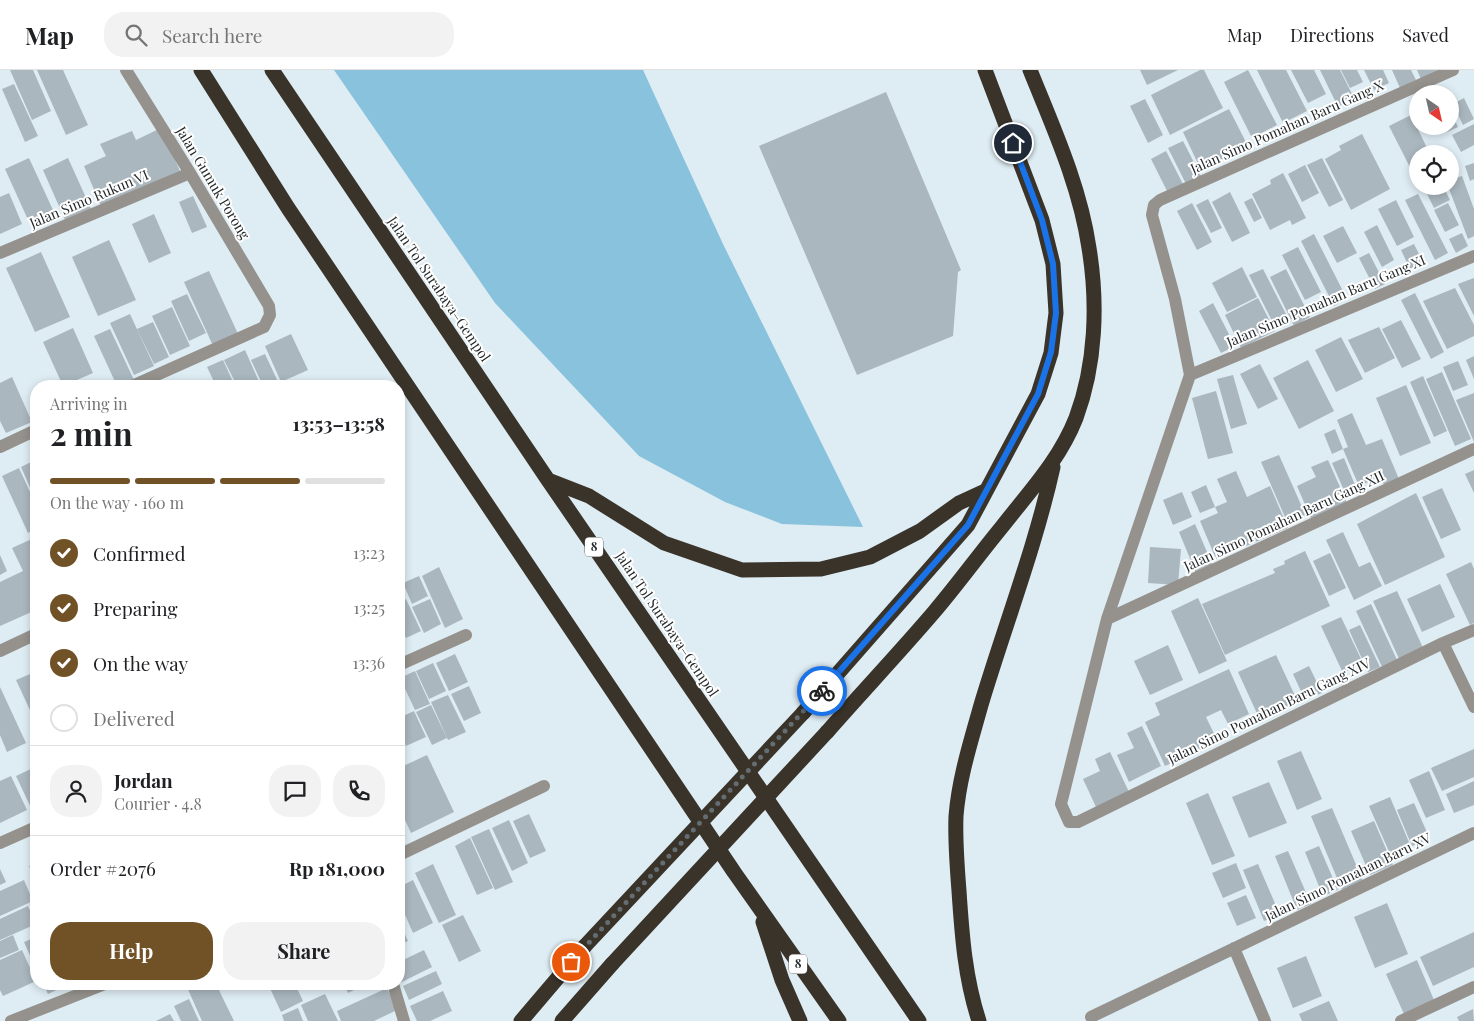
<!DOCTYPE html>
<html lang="en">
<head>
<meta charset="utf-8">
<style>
	:root { --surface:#fff; --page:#f2f2f2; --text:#202124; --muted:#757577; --line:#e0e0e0; --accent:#705226 }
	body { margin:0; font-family:"Playfair Display",serif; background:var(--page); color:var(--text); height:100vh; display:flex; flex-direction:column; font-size:19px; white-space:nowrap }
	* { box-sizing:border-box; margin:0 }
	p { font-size:16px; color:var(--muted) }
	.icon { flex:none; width:28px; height:28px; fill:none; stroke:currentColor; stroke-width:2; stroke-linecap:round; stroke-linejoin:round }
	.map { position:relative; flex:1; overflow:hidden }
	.details { position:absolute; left:30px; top:310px; width:375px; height:610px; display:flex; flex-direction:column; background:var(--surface); border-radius:20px; box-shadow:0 2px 8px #0003 }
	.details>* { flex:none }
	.needle { width:32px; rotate:146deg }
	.fabs { position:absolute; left:1409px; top:15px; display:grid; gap:10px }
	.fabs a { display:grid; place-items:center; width:50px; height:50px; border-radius:50%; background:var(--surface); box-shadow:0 2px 8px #0003; font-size:25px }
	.pin { position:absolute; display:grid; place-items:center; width:42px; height:42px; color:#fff; margin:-21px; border:2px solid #fff; border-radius:50%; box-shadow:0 1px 5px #0007 }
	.courier { position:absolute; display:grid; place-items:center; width:50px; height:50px; margin:-25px; border:4px solid #1a73e8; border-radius:50%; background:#fff; color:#222; box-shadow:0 1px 6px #0007 }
	.headline em { font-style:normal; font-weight:700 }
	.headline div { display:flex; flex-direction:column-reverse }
	.headline { display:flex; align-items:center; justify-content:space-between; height:85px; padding:0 20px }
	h1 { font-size:32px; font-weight:700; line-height:38px }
	.bar { display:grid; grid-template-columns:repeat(4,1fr); gap:8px 5px; align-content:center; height:60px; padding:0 20px }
	.bar i { height:6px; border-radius:4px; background:var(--line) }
	.bar .active { background:var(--accent) }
	.bar p { grid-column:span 4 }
	.line { display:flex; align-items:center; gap:12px; padding:0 20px; border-top:1px solid var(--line) }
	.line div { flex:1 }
	.round { display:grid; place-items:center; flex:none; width:52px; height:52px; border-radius:20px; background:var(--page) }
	ol { padding:0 20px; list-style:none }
	li { display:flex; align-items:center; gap:15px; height:55px }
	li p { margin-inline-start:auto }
	li .icon { padding:5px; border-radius:50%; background:var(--accent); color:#fff; stroke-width:4 }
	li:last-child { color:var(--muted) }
	li i { width:28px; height:28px; border:2px solid var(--line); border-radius:50% }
	.button { display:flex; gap:10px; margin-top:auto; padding:10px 20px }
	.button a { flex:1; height:58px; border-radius:20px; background:var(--accent); color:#fff; font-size:20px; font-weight:700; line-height:58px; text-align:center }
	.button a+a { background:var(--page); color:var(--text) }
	header { display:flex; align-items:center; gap:30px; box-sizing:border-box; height:70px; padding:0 25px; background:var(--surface); border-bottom:1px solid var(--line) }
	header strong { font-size:24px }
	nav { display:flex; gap:28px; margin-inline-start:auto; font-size:18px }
	.search { width:350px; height:45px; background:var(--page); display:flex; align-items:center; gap:12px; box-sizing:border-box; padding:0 18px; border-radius:20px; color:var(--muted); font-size:19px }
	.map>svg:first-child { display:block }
</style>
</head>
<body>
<header>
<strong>Map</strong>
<div class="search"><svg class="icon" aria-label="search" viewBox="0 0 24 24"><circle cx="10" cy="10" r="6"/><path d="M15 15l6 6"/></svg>Search here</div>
<nav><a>Map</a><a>Directions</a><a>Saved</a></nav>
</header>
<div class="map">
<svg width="1474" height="951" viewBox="0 0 1474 951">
	<rect width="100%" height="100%" fill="#deecf3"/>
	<!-- green -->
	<path fill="#88c2dd" d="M334,0H643L723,174L863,457L782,454L725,432L639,386L495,233Z"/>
	<!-- building -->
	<path fill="#aab7be" d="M10,0H33L51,41L32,50Z
		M37,0H63L88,55L66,65Z
		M1140,0H1178L1147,15Z
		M1200,0H1204L1223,38L1170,65L1151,25Z
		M1248,0L1277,55L1252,68L1224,12Z
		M1257,0H1286L1307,41L1283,53Z
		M1291,0H1314L1326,24L1308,33Z
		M1320,0H1340L1354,28L1338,37Z
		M1341,0H1357L1363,12L1350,18Z
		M1364,0H1383L1389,13L1374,20Z
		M1392,0H1411L1416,10L1400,18Z
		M1417,0H1441L1421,9Z
		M14,14L38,66L25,72L2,19Z
		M886,22L961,200L958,202L953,266L857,305L759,76Z
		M1464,28L1474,49L1463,55L1453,34Z
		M1145,29L1163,65L1148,73L1130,36Z
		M1229,39L1248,76L1201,100L1183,62Z
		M1450,41L1458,57L1447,62L1444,56H1450Z
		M1411,45L1430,84H1418V113L1389,56Z
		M1474,54V75L1461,82L1452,65Z
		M161,58L180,101L101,136L84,96L106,86L100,74L132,61L136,70Z
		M1362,64L1390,119L1351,140L1325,89L1341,80L1339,76Z
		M1183,71L1202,108L1187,116L1168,78Z
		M1166,81L1183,114L1167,121L1151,89Z
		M29,88L53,140L29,152L5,99Z
		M68,88L92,141L66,152L43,100Z
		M1322,88L1343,130L1329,137L1307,95Z
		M1474,93V109L1470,111L1465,96Z
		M1305,95L1319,123L1302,132L1288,104Z
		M1283,103L1306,148L1292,155L1290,150L1270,160L1252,124L1271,114L1270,110Z
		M1462,106L1474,139V166L1468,169L1448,116L1450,110Z
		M1423,116H1443L1450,130L1434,138Z
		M1230,122L1250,163L1232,172L1212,132Z
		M9,123L22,154L0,164V127Z
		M1418,124L1448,183L1435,190L1405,130Z
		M193,126L207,157L192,163L179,132Z
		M1252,128L1262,148L1254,152L1244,132Z
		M1208,129L1222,158L1211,163L1196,135Z
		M1396,130L1414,167L1397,176L1378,139Z
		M1192,133L1212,172L1197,180L1177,141Z
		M1448,133L1459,155L1445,162L1434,140Z
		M154,144L171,183L149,193L132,154Z
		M1377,155L1394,190L1382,197L1364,162Z
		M1343,156L1357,183L1337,193L1323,166Z
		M1462,163L1468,176L1456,183L1449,169Z
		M1314,164L1347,229L1334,236L1301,171Z
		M109,170L136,230L98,246L72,187Z
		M1414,174L1423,192L1410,199L1401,180Z
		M1298,177L1321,222L1305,230L1282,185Z
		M41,182L70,247L35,262L6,198Z
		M1369,183L1385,214L1375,219L1359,188Z
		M1242,197L1257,227L1227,242L1212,213Z
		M1263,199L1287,246L1273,253L1249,205Z
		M1286,199L1310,247L1294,256L1270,207Z
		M209,201L239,266L214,278L184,212Z
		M1474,208V246L1458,214Z
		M1455,218L1474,255V266L1447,279L1423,231Z
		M1415,223L1444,282L1431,289L1401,230Z
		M187,224L206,263L189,271L171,231Z
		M1258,228L1275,261L1241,278L1225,245Z
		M1213,233L1235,276L1221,283L1199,241Z
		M172,237L190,276L170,285L152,246Z
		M130,244L154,296L134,305L110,253Z
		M1401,250L1421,289L1402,298L1382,259Z
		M153,252L169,287L154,294L137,259Z
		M1379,257L1395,288L1365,303L1348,270Z
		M73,258L93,303L63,316L43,272Z
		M110,259L134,310L121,316H117L94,266Z
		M291,264L308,300L281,312L265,276Z
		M1341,267L1363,309L1336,322L1315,280Z
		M245,280L261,316H237L224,290Z
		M265,284L280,316H263L251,290Z
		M1474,286V309L1466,290Z
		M223,290L235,316H216L207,297Z
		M1308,290L1334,341L1299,359L1273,308Z
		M1458,291L1468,315L1453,321L1443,297Z
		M1260,294L1278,329L1258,339L1240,304Z
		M1442,302L1471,369L1455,376L1426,309Z
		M1233,305L1247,354L1231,359L1217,309Z
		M1423,306L1447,361L1434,367L1410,312Z
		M12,307L32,352L6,363L0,351V313Z
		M1406,315L1431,373L1400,386L1376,328Z
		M1216,321L1233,383L1208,389L1192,328Z
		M1474,323V372L1456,330Z
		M1352,343L1366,375L1382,369L1399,409L1384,415L1376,397L1380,407L1359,416L1343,379L1348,377L1337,350Z
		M1335,359L1343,379L1332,384L1324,364Z
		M1279,385L1306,446L1288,454L1261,392Z
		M1344,388L1357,420L1346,425L1332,393Z
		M1328,390L1348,435L1312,451L1297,416L1316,407L1311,397Z
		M33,391L36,398V431L21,397Z
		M19,398L36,435V459L28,463L2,406Z
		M1474,400V423L1465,404Z
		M1236,401L1247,427L1270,416L1288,458L1216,489L1200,451L1218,443L1215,437L1227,432L1217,409Z
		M1206,415L1215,437L1200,443L1191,422Z
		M1442,418L1461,460L1441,469L1422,427Z
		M1182,422L1192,447L1173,455L1163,430Z
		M1416,423L1445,487L1385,515L1357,454Z
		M1195,454L1213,496L1196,503L1179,462Z
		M1343,462L1359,497L1370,492L1382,516L1354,530L1326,470Z
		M36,467V504L33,496L30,497L36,511V540L0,556V512L23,501L12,478Z
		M1150,477L1181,479L1178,515L1148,513Z
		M1305,481L1330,536L1225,585L1202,534L1275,503L1273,499L1285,494L1284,491Z
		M1330,483L1346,518L1329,526L1313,491Z
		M0,485L7,501L0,505Z
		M1471,492L1474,499V553L1470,555L1446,504Z
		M439,497L463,549L445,558L422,506Z
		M419,506L428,526L412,534L403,513Z
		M1440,514L1455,547L1422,562L1407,529Z
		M1397,521L1424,580L1400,591L1373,531Z
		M1198,528L1227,591L1199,604L1171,541Z
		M406,529L421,561L406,568L399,553V532Z
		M430,529L441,554L424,563L412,537Z
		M1371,534L1398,592L1383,599L1356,541Z
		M1341,547L1363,593L1343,603L1321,556Z
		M1360,555L1380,597L1368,602L1349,560Z
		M399,556L405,571L399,574Z
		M1168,575L1183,610L1150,625L1134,591Z
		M455,584L468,612L449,621L436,593Z
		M1276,585L1298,632L1260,650L1238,602Z
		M433,593L446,621L429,629L416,601Z
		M1309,596L1322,623L1305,630L1293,604Z
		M1229,599L1249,644L1228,654L1221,640L1206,647L1218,672L1165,696L1145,652L1160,645L1155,633Z
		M415,601L430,634L415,640L400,608Z
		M35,602L36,605V653L16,610Z
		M469,616L481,643L464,651L451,624Z
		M0,617L26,673L7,682L0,665Z
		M448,625L466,662L448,670L431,632Z
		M431,635L447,668L432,675L416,642Z
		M414,641L426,667L406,676L399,660V648Z
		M1142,656L1161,696L1129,712L1117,685L1134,678L1127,663Z
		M1474,679V707L1442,721L1431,698Z
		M1301,681L1322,729L1297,740L1277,691Z
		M1110,682L1129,722L1096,737L1083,709L1100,701L1095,689Z
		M427,685L454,742L411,763L399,737V698Z
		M33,698L36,705V743L34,744L16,706Z
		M1429,701L1445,740L1426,748L1409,710Z
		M11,706L27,740L0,753V711Z
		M1474,711V735L1454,743L1446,724Z
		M1269,712L1287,753L1249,768L1232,727Z
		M1208,723L1235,786L1212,795L1186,733Z
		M1390,727L1411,777L1391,786L1369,736Z
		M1414,733L1430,769L1412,776L1397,740Z
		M1332,738L1363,811L1342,820L1311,746Z
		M529,744L546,781L530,788L513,751Z
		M509,750L528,793L512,801L492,758Z
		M1374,751L1393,795L1370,805L1351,761Z
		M489,759L513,812L495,820L471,767Z
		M470,768L493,818L477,825L455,776Z
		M1319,776L1338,820L1323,826L1305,782Z
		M1288,781L1311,834L1297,840L1275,786Z
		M36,793V812L29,796Z
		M1236,793L1246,818L1223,828L1212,803Z
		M433,794L456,845L439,853L415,803Z
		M1258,794L1280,845L1264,851L1243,800Z
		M0,799L6,812L0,815Z
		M24,810L33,831L0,846V821Z
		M413,810L433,853L413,863L399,831V817Z
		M1246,825L1256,848L1237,856L1227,833Z
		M1387,833L1408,884L1375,898L1354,847Z
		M28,836L36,854L0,870V849Z
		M463,845L481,881L459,892L442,855Z
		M399,852L408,871L399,875Z
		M1474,862V897L1433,916L1420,887Z
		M13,865L19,880L0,888V871Z
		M36,867V899L24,872Z
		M22,880L36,911L3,926L0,920V890Z
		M424,880L432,897L400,913L399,892Z
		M1306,886L1322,926L1293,938L1277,898Z
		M1417,890L1434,930L1404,944L1386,904Z
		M436,901L442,914L409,930L403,916Z
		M43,914H69L48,924Z
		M189,914H216L234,951H202L186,915Z
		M268,914H295L303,931L281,942Z
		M344,914H361L362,916L348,923Z
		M387,918L397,940L374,951H341L337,941Z
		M443,921L452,941L430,951H417L410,936Z
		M325,924L338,951H308L301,935Z
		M189,929L199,951H181L174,936Z
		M1329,931L1338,951H1302L1299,944Z
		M298,938L303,951H284L282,945Z
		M1473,939L1474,951H1459L1457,947Z
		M170,944L174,951H156Z"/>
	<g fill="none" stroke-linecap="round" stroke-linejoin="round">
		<!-- street -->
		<path stroke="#95928d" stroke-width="12" d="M126,0L190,103L269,236L270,245L264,257L132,316
			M1453,0L1160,130L1154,135L1152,145L1175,229L1190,305L1107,549L1061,734L1069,752H1078L1443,573L1474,560
			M0,183L190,103
			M1190,305L1474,186
			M0,377L36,360
			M1107,549L1474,379
			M1443,573L1474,637
			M0,581L36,564
			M399,595L466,565
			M0,773L36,757
			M399,785L544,716
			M1234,878L1265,951
			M393,914L404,951
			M1091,947L1474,763
			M11,951L105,914
			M1401,951L1474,917"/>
		<!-- highway -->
		<path stroke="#3a332a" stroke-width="15" d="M201,0L288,138L734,802L839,951
			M272,0L548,410L919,951
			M548,410L589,426L664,473L742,500L821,499L870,487L920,461L959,433L985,421
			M803,643L968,455L1038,324L1051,283L1056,243L1053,194L1042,150L985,0
			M827,662C862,622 899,583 934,542C957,515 978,486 1001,458C1029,422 1059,391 1076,348C1096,294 1098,233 1089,178C1080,116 1053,57 1030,0
			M763,852L782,910L800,951
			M521,951L584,877
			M562,951L612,894
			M979,951C965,908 962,866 959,821C957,796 955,770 956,746C959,708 971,671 981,635C1005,555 1035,478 1053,397"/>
		<!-- highway-bridge -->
		<path stroke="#3a332a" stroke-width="15" d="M584,877L803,643
			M612,894L827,662"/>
	</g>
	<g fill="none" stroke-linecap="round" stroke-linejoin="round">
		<!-- done -->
		<path stroke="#646d71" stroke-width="5" stroke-dasharray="0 9" d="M571,892L822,621"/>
		<!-- route -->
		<path stroke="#1a73e8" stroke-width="6" d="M822,621L968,455L1038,324L1051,282L1056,243L1053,194L1042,150L1013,73"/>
	</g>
	<g text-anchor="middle" stroke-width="4" stroke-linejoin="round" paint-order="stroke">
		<!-- shield labels -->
		<g fill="#fff" stroke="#65696b" stroke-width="1">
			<rect x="585" y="467.5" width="18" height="19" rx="4"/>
			<rect x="789" y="884.5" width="18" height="19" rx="4"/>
		</g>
		<g font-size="12" font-weight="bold" fill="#23292b">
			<text x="594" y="481">8</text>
			<text x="798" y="898">8</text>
		</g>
		<!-- street labels -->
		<g font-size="14" fill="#23292b" stroke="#fff">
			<text transform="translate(1287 57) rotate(-24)" y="5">Jalan Simo Pomahan Baru Gang X</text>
			<text transform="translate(213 113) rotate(59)" y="5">Jalan Gumuk Porong</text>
			<text transform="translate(89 129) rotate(-23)" y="5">Jalan Simo Rukun VI</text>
			<text transform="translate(439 219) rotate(56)" y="5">Jalan Tol Surabaya–Gempol</text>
			<text transform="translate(1326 231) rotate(-23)" y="5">Jalan Simo Pomahan Baru Gang XI</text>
			<text transform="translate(1284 451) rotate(-25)" y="5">Jalan Simo Pomahan Baru Gang XII</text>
			<text transform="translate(667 554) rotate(56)" y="5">Jalan Tol Surabaya–Gempol</text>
			<text transform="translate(1269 641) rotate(-26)" y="5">Jalan Simo Pomahan Baru Gang XIV</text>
			<text transform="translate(1348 807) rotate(-26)" y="5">Jalan Simo Pomahan Baru XV</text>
		</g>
	</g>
</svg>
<div class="fabs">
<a><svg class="needle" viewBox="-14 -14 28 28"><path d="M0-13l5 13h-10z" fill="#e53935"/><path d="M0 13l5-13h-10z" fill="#757577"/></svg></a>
<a><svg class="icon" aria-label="locate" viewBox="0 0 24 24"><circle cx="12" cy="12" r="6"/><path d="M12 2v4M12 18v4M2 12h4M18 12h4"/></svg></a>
</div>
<div class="pin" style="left:571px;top:892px;background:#ea580c"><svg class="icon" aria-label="bag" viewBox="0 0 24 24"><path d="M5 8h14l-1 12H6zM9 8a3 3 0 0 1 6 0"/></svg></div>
<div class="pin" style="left:1013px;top:73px;background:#1f2937"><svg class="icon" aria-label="home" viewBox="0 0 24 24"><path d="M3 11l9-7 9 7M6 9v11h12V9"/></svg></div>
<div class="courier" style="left:822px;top:621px"><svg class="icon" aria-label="bike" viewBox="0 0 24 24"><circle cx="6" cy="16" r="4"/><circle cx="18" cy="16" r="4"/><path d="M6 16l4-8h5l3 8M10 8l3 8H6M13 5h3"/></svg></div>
<section class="details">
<div class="headline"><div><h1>2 min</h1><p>Arriving in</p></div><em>13:53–13:58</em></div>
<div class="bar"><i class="active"></i><i class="active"></i><i class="active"></i><i></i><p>On the way · 160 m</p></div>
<ol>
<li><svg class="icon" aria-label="check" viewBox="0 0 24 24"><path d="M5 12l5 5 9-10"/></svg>Confirmed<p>13:23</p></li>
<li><svg class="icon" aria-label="check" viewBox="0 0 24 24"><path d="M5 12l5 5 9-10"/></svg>Preparing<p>13:25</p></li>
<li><svg class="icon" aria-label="check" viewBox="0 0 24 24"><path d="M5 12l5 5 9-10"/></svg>On the way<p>13:36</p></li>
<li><i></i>Delivered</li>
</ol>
<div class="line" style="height:90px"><a class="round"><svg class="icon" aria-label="person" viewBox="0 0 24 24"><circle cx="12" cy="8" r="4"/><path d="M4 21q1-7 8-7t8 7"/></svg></a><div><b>Jordan</b><p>Courier · 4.8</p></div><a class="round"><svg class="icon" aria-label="chat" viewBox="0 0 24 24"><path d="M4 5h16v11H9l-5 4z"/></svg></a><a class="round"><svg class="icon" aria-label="phone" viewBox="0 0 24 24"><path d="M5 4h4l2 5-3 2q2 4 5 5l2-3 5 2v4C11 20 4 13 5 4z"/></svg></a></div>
<div class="line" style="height:65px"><div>Order #2076</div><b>Rp 181,000</b></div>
<div class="button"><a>Help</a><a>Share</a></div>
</section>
</div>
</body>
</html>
